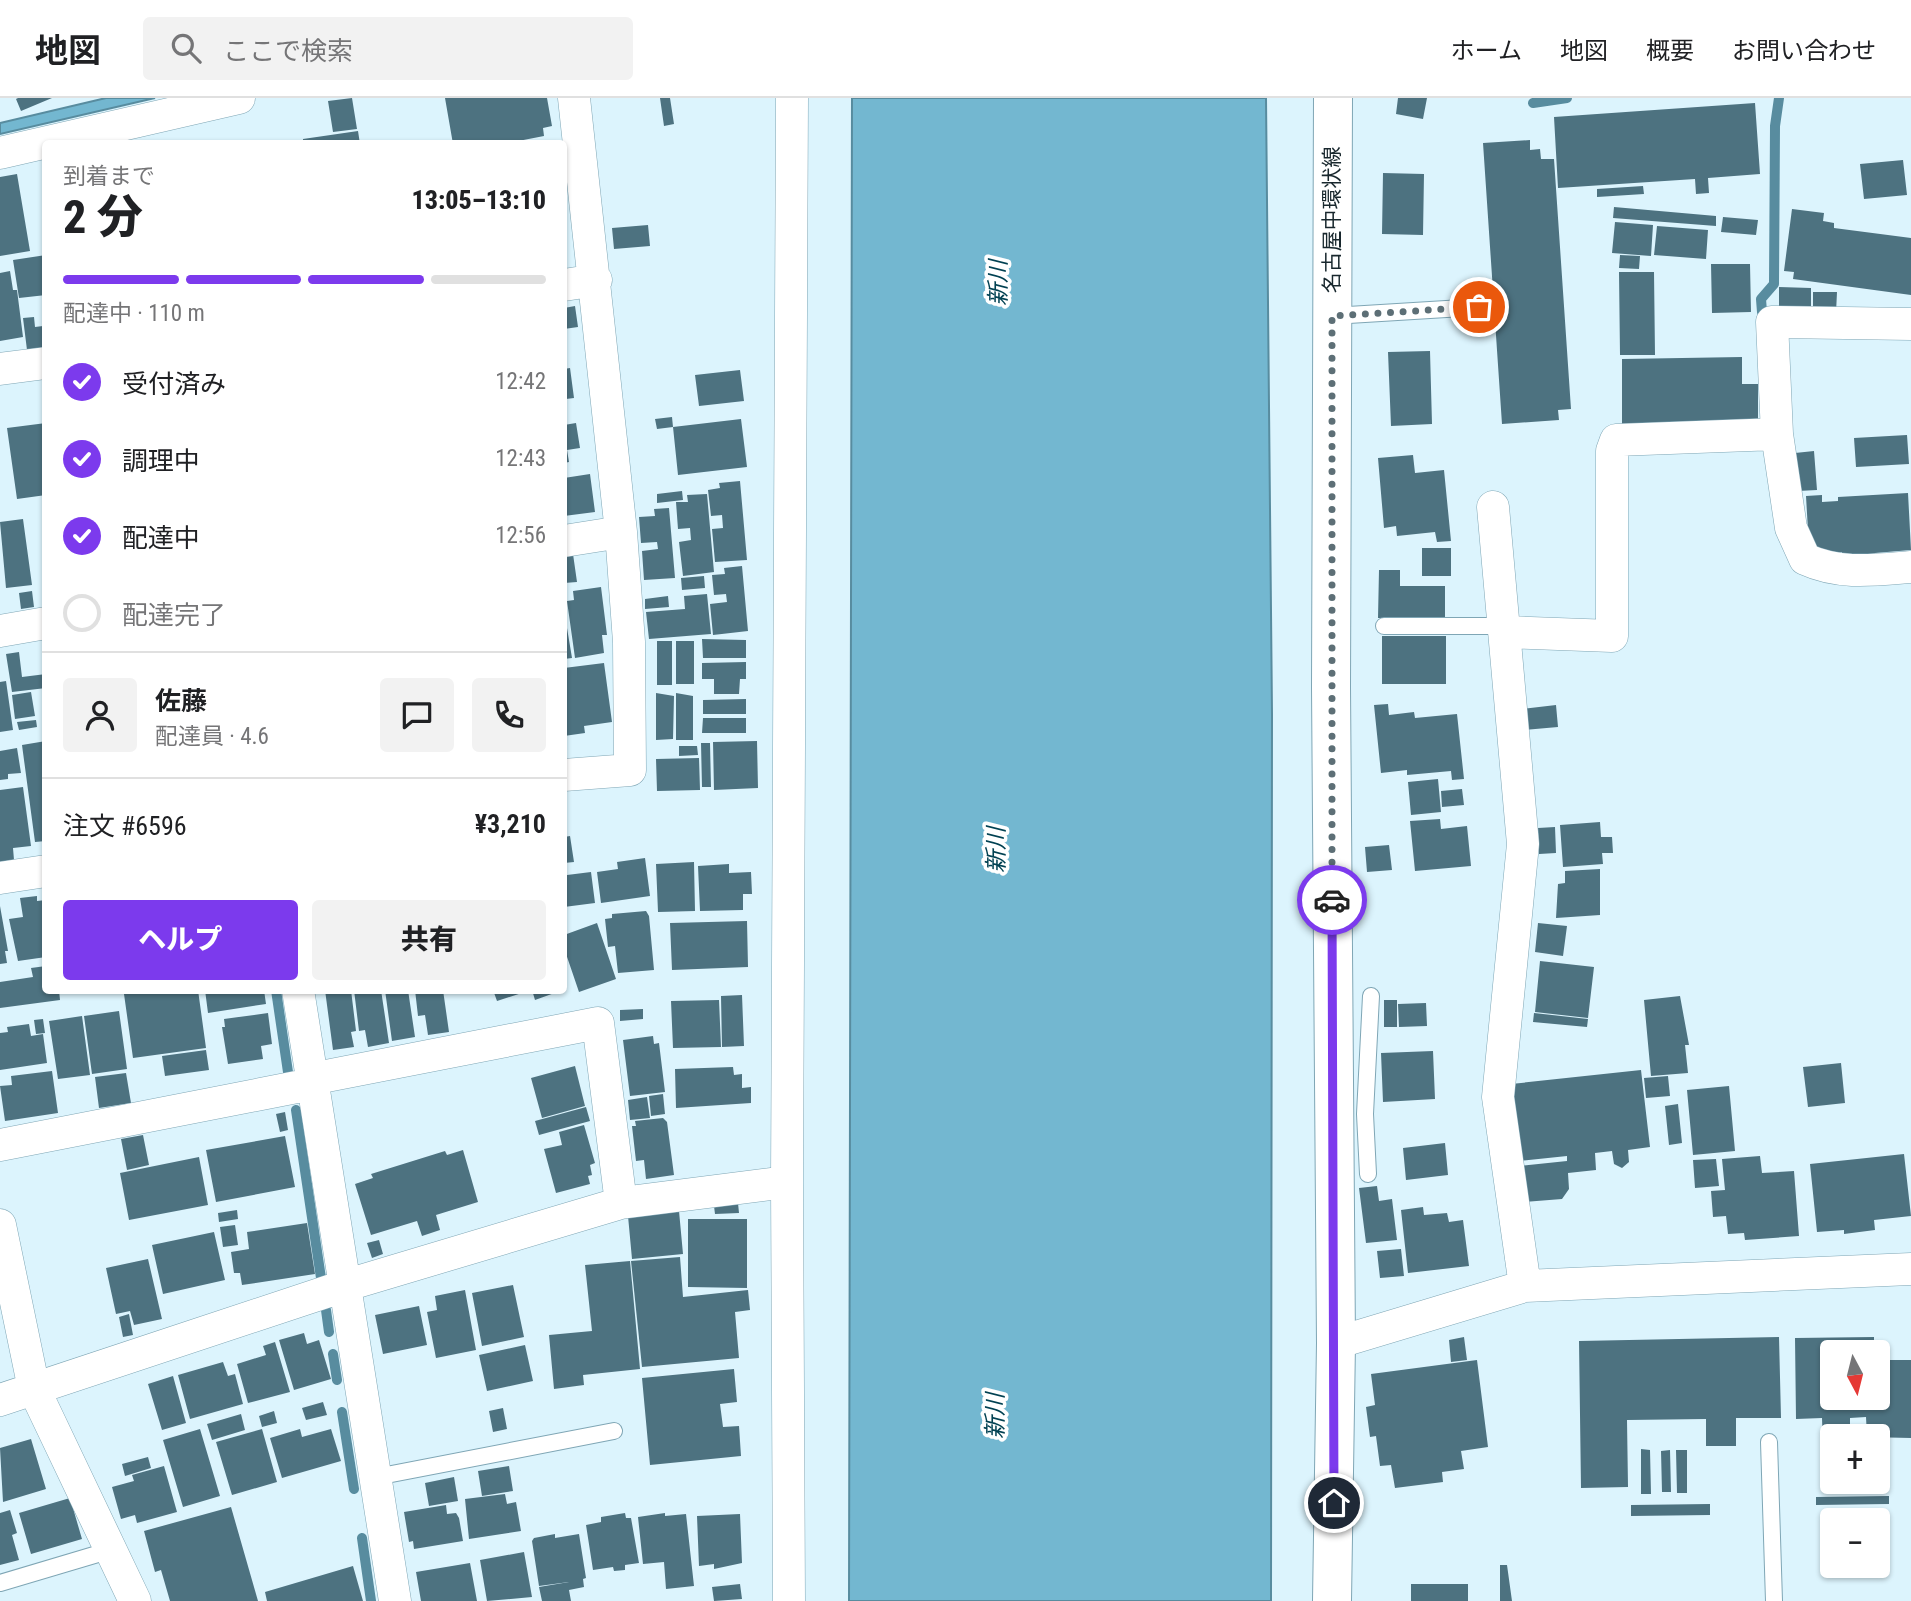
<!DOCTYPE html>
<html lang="ja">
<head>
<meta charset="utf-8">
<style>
	:root { --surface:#fff; --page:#f2f2f2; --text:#202124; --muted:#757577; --line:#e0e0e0; --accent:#7c3aed }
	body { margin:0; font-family:"Roboto Condensed","Noto Sans JP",sans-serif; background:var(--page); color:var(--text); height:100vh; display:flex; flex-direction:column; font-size:26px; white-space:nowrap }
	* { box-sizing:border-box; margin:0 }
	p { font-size:23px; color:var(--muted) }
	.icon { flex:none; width:38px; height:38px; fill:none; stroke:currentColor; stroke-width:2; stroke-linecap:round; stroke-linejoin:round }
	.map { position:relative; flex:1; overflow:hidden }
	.side { position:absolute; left:42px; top:42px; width:525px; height:854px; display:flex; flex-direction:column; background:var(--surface); border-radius:7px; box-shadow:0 2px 5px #0004 }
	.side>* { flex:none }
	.needle { width:46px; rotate:173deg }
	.buttons { position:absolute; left:1820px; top:1242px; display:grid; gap:14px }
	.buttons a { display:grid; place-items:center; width:70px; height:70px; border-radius:7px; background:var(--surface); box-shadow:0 2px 5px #0004; font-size:35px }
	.pin { position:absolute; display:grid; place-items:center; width:60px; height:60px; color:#fff; margin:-30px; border:4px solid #fff; border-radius:50%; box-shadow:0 2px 7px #0007 }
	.courier { position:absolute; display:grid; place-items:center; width:70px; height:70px; margin:-35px; border:5px solid #7c3aed; border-radius:50%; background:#fff; color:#222; box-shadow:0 2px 9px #0007 }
	.overview em { font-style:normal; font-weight:800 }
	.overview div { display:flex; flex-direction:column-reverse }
	.overview { display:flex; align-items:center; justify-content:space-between; height:119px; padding:0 21px }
	h1 { font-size:46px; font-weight:800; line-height:52px }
	.bar { display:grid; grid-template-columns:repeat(4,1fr); gap:10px 7px; align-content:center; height:84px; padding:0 21px }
	.bar i { height:9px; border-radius:5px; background:var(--line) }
	.bar .current { background:var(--accent) }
	.bar p { grid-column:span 4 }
	.line { display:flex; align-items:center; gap:18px; padding:0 21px; border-top:2px solid var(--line) }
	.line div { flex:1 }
	.round { display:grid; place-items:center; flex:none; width:74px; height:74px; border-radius:7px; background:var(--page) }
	ol { padding:0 21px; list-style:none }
	li { display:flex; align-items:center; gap:21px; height:77px }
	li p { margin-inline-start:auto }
	li .icon { padding:7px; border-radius:50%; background:var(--accent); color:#fff; stroke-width:4 }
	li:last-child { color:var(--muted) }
	li i { width:38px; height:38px; border:4px solid var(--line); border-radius:50% }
	.button { display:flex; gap:14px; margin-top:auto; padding:14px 21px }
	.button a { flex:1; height:80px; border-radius:7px; background:var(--accent); color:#fff; font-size:28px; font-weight:800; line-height:80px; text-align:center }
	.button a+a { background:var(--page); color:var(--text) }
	header { display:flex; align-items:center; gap:42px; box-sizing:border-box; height:98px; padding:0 35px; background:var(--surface); border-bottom:2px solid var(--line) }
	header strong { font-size:33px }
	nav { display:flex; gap:38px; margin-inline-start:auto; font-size:24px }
	.search { width:490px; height:63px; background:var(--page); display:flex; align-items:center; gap:18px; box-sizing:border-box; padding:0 24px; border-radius:7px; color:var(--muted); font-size:26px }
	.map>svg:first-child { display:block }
</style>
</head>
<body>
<header>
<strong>地図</strong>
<div class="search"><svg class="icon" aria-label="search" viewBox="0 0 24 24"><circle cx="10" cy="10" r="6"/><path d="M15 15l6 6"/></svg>ここで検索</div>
<nav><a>ホーム</a><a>地図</a><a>概要</a><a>お問い合わせ</a></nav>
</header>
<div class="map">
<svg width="1911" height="1503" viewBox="0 0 1911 1503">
	<rect width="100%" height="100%" fill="#dcf4fd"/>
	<!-- water -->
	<path fill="#73b7d0" stroke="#588c9f" stroke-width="2" d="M106,0H155L0,36V25Z
		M852,0H1266L1272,616L1271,1503H849Z"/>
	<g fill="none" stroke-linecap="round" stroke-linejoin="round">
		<!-- stream -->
		<path stroke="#588c9f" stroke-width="10" d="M1533,5L1567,0
			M1762,214L1761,201L1774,186L1775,28L1779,0
			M276,892L288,974
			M296,1012L321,1180
			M326,1212L329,1234
			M333,1256L337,1282
			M342,1314L354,1391
			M362,1440L371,1503"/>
	</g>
	<!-- building -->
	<path fill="#4d7280" d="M52,0L21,13L16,1L18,0Z
		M352,0L357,31L333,34L328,3Z
		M445,0H547L552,28L543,30L544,38L503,46H453Z
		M660,0H670L674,26L664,28Z
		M1398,0H1427L1423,21L1396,16Z
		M1755,5L1760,76L1708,80L1709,95L1696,96L1695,81L1558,90L1554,19Z
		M358,33L360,46H303V41Z
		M1530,42V52L1540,51L1541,61H1554L1571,311L1558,312L1559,322L1502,326L1483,45Z
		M1903,62L1907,97L1864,101L1860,66Z
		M1383,75L1424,76L1423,137L1382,136Z
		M17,76L30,153L0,158V79Z
		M1643,88L1644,96L1597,99V91Z
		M1614,109L1716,118V128L1613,120Z
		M1792,111L1824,115L1823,123L1834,125V130L1911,140V197L1793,181L1794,174L1784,173Z
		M1723,119L1758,122L1756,137L1721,134Z
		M1615,124L1653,127L1651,158L1612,155Z
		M648,127L650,148L614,151L612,130Z
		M1657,128L1708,132L1706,161L1654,157Z
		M46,157V197L19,200L13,162Z
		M1620,157L1640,158L1639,171L1619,170Z
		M1711,166H1750L1751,214L1712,215Z
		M10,173L13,192H17L23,239L0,243V175Z
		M1619,174H1654L1655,257H1620Z
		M1779,189L1811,190V214L1779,213Z
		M1813,194H1837L1836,215L1813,214Z
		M575,208L578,229L564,231V210Z
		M34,219L35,229L43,228L46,249L27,252L23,220Z
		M1430,253L1432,326L1391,328L1388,254Z
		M1742,259V286H1758V326L1622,328V261Z
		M570,270L574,300L566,301L567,309H564V271Z
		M740,272L744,303L699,308L695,277Z
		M672,319L673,329L657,331L655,321Z
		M741,321L747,369L678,377L673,329Z
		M46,325V397L17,401L7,330Z
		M576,325L580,350L567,352L569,364L564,365V327Z
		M1907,337L1909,366L1856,369L1854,340Z
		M1814,353L1817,392L1798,393L1795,355Z
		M1413,357L1415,375L1444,372L1451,443L1437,444L1435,434L1397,438L1396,428L1384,430L1378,360Z
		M590,376L595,414L564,418V380Z
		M740,383L747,462L715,464L712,431L723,430L722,417L711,418L708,392L720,390L719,385Z
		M682,393L683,402L657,405V396Z
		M1908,395L1911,452L1875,455V461L1842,463V454L1816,456L1809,450L1806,398L1822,397V404L1838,403V399Z
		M707,396L714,474L683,478L679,444L691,442L690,430L678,431L676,404H688L687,397Z
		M669,410L675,480L644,482L642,453L658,451L657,444L641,445L639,419L655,418L654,411Z
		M23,421L32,487L6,490L0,424Z
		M1422,450H1451V478H1422Z
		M573,456L577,484L564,485V458Z
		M742,468L748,533L713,537L710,506L727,504L726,496L714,497L712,477L725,476L724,470Z
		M1379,472H1400V488H1445V521L1378,520Z
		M704,478L705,490L682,492L681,480Z
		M601,489L607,537H602L604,555L575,560L567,503L574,502L573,493Z
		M32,493L34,509L21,511L19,495Z
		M707,496L711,536L649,541L646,514L685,511L684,498Z
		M668,498L669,509L645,511V501Z
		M564,512L572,560L564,561Z
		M1382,538H1446V586H1382Z
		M702,541L746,542V560H703Z
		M657,543H672V587H657Z
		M676,543H694V586H676Z
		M19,554L22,579L46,576V590L12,594L6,556Z
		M746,564V581H740L739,596H714V581H702V565Z
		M604,565L612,624L584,628L585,635L564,638V570Z
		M6,583L13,632L0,634V584Z
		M31,594L35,618L15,621L12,597Z
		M656,595L674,598L673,641L656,642Z
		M676,595L693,598V642H676Z
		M746,601V616H703V602Z
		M1388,606L1389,617L1414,614L1415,620L1457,616L1464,681L1452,682L1451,673L1407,677V672L1381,675L1374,607Z
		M1556,607L1558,629L1524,632L1522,611Z
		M703,620H746V635H702Z
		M36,622L37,629L19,632L17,624Z
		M46,643V743L35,744L22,647Z
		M757,643L758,690L714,692L713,644Z
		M701,645H710L711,689H702Z
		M679,648H697L698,657L679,658Z
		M17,650L21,675L8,676V681L0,682V653Z
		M699,660L700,692L657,693L656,661Z
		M1438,681L1441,714L1411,717L1408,684Z
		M23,689L31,748L13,750L14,762L0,764V692Z
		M1462,691L1464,707L1442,709L1441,693Z
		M1440,721L1441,731L1467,728L1471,768L1415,773L1410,723Z
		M1600,724L1601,739H1612L1613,755H1602L1603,766L1563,769L1560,727Z
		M1555,729L1556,755L1539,756L1538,730Z
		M570,738L574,764L564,765V739Z
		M1389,747L1392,772L1367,774L1365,749Z
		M645,760L650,798L601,805L597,774L618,771L617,764Z
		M694,764L695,813L658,814L656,766Z
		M729,766V775L751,774L752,796H743V812L700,813L698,768Z
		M1600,771V817L1556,820L1558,786L1565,785V773Z
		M566,773L567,777L591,774L595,805L564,809V774Z
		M37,798V803L46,802V859L18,863L9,821L23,819L20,800Z
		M0,808L8,853H5L7,865L0,866Z
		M646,813L649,818L654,872L618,875L615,848L608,849L605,821L612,820V816Z
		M747,823L748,869L672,872L670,825Z
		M597,825L616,881L579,894L564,850V837Z
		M1538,825L1567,828L1563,858L1535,854Z
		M1540,863L1594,869L1588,920L1535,914Z
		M46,868V892H59L60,902L0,910V884L33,879L31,870Z
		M147,892H198L206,950L133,960L124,896Z
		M205,892H264L266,906L208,915Z
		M325,892H351L356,933L351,934L354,949L333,952Z
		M354,892H381L389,945L368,949L365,932L359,933Z
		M385,892H408L415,939L392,943Z
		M415,892H443L449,934L428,937L425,917L418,918Z
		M493,892H528V893L497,903Z
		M532,892H560V893L535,902Z
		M742,897L744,948L722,949L721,898Z
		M1680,898L1689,947H1685L1688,975L1651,978L1644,902Z
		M719,902L721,949L673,950L671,903Z
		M1384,902H1397V929H1384Z
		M1426,905L1427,928L1399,929L1398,906Z
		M643,911V921L620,923V912Z
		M119,913L127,971L92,976L84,918Z
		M268,915L272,946L261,948L263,961L228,966L222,929H225L224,921Z
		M1534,915L1588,921L1587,929L1533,924Z
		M82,918L90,977L58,981L49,923Z
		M43,921L45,935L36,936L34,922Z
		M29,926L31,938L43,936L47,965L0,972V935L8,934L7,929Z
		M653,938L654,946L659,945L665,994L630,998L623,942Z
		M206,952L209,972L165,978L162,958Z
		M1433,953L1435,1001L1383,1004L1381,955Z
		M1841,965L1845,1005L1808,1009L1803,969Z
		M575,968L585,1008L542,1020L531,980Z
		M733,969L734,977L742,976V990L751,989V1005L676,1010L675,971Z
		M1641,972L1650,1049L1628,1052L1629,1064L1622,1070L1614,1066L1612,1053L1595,1055L1596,1072L1568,1075L1569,1091L1562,1101L1524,1104L1520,1068L1567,1063V1058L1519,1063L1511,986Z
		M52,973L58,1015L5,1023L0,988L12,987L11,978Z
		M126,975L131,1005L99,1010L95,979Z
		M1668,978L1670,998L1646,1000L1644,980Z
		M1729,988L1735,1053L1693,1057L1687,992Z
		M663,996L665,1016L651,1018L649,998Z
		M647,999L650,1020L630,1022L628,1002Z
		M1678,1006L1682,1045L1669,1047L1665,1008Z
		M586,1009L590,1023L539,1037L535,1023Z
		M285,1014L288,1032L280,1034L276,1016Z
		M663,1020L667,1024L674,1077L646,1081L644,1062L636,1063L632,1028H636L635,1023Z
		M584,1027L595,1065L590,1067L592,1077L588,1078L590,1086L556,1095L544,1051L562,1047L559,1034Z
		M143,1037L149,1067L127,1072L121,1041Z
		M285,1038L295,1089L216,1104L206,1052Z
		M1445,1045L1448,1077L1406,1082L1403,1050Z
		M463,1052L478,1104L436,1117L440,1132L422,1138L417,1123L371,1137L355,1086L373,1080L371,1076L445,1053L447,1057Z
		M1904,1056L1911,1118L1874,1122L1875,1132L1844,1136V1132L1817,1134L1810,1066Z
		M1760,1058L1762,1075L1794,1073L1799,1138L1745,1142L1744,1135L1728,1136L1726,1118L1713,1119L1711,1093L1725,1092L1722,1061Z
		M199,1059L208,1107L129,1122L120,1075Z
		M1716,1061L1719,1088L1695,1090L1693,1062Z
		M1377,1088L1379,1103L1392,1101L1397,1142L1366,1145L1359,1090Z
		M738,1105L739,1115L715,1116L714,1108Z
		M1423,1109L1424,1117L1447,1115L1449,1124L1463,1122L1469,1168L1408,1175L1401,1112Z
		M237,1112L238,1121L219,1124L218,1115Z
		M679,1113L683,1156L632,1161L628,1118Z
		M688,1121H747V1190L688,1189Z
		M307,1125L315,1176L242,1187L240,1175H234L231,1154L249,1151L247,1134Z
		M235,1127L238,1147L223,1149L220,1129Z
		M214,1134L225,1182L163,1196L152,1147Z
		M379,1142L383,1156L372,1160L367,1145Z
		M1401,1151L1404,1178L1380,1180L1377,1153Z
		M680,1159L683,1199L748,1192L750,1212L735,1214L739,1260L642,1269L631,1163Z
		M148,1161L162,1221L134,1227L130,1213L116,1216L106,1170Z
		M630,1163L640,1271L583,1277L584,1287L554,1291L549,1237L592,1233L585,1167Z
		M513,1187L524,1239L482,1248L472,1195Z
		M465,1192L476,1252L436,1260L427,1214L437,1212L435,1198Z
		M419,1208L427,1247L383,1256L375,1217Z
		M129,1216L133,1237L123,1239L119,1219Z
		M304,1235L307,1246L319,1242L331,1281L294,1292L279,1242Z
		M1464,1239L1467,1262L1451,1264L1449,1242Z
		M1779,1239L1781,1320H1736V1348H1706V1321L1627,1322L1628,1389L1581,1390L1579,1243Z
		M1874,1239V1255H1832V1300H1878V1262H1911V1340L1867,1339L1866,1319L1850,1320V1339H1832V1349H1823L1822,1320L1796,1321L1795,1240Z
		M275,1244L290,1294L248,1305L237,1266L266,1257L263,1248Z
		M525,1247L533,1283L487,1293L479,1257Z
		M1477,1262L1488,1349L1461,1353L1464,1371L1442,1374L1443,1384L1395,1390L1391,1367L1380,1368L1376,1338L1370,1339L1366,1309L1375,1307L1371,1276Z
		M223,1264L228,1278L235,1276L243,1306L190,1321L178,1277Z
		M734,1271L737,1304L720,1306L723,1329L739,1328L741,1358L650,1367L642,1280Z
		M173,1278L186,1325L162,1332L148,1286Z
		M323,1304L327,1317L306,1322L302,1310Z
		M503,1310L507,1331L493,1334L489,1313Z
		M274,1313L277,1325L262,1329L259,1318Z
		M241,1316L245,1332L212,1342L207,1326Z
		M200,1331L220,1398L183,1409L163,1342Z
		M262,1331L277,1384L232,1397L216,1344Z
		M300,1331L302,1339L331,1331L341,1363L282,1380L270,1340Z
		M31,1341L46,1391L3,1404L0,1350Z
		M1641,1351L1650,1352L1651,1396H1641Z
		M1670,1352L1671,1394H1662L1661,1353Z
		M1676,1352H1687V1395H1677Z
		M148,1359L151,1370L125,1378L122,1366Z
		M164,1368L177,1414L137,1425L135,1417L121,1421L112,1389L134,1383L132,1377Z
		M509,1368L513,1393L482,1398L478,1373Z
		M454,1379L458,1403L429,1408L425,1385Z
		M1878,1382H1887V1390L1845,1391L1844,1384Z
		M505,1396L507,1406L516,1404L521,1433L469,1441L465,1401Z
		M1889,1398V1406L1816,1407V1399Z
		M70,1400L82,1441L31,1456L19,1415Z
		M1710,1406V1417L1631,1418V1407Z
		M446,1407L447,1416L456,1415L459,1420L463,1443L414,1451L413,1443L409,1444L404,1414Z
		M231,1409L258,1503H170L161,1472L155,1474L144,1433Z
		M10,1412L17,1435L12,1437L19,1462L0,1467V1415Z
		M625,1415L626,1420H631L639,1465L625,1467V1472L614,1473L613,1469L593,1472L586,1427L601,1424V1419Z
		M665,1415V1418L686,1416L694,1488L666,1491L664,1464L643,1466L638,1419Z
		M740,1416L742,1465L714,1471V1466L699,1468L697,1418Z
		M555,1436V1440L579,1436L586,1480L583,1481L584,1489L569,1492L571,1503H542L539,1489L569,1484L539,1488L532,1443L534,1440Z
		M524,1454L532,1499L487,1503L480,1462Z
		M470,1465L477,1503H421L416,1474Z
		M1500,1467H1507L1512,1503H1500Z
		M353,1468L363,1503H267L265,1494Z
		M740,1486L742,1501L714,1503L712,1489Z
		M1411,1486H1468V1503H1411Z"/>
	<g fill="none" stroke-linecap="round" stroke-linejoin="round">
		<defs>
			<path id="lane" d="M1332,218L1479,209
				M1384,528H1503
				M1368,1076L1365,1016L1371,898
				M1769,1344L1774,1503
				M376,1379L614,1333
				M0,1485L111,1452"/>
			<path id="street" d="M0,55L239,0
				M564,187L596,182
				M0,271L46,265
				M1777,336L1772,224L1911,226
				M1493,409L1523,746L1498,999L1525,1188
				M564,443L621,434
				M0,533L46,525
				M1504,534L1612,538V353L1616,342L1777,336L1791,430L1805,461C1840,477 1874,472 1911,469
				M564,677L630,672L629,544L621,434L574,0
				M0,780L46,773
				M298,892L395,1503
				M311,981L598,925L621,1105
				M0,1047L312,986
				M0,1127L34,1291L135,1503
				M1336,1245L1525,1188L1911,1171
				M0,1302L347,1187L621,1105L787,1084
				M789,1503L787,1084L792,0"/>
			<path id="primary" d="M1332,1503L1336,1245L1331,589L1333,0"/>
		</defs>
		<!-- lane casing -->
		<use href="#lane" stroke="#7fa6b5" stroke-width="18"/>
		<!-- street casing -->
		<use href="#street" stroke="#7fa6b5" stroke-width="33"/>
		<!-- primary casing -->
		<use href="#primary" stroke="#7fa6b5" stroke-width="40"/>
		<!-- lane -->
		<use href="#lane" stroke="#fff" stroke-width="16"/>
		<!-- street -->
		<use href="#street" stroke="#fff" stroke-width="32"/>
		<!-- primary -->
		<use href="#primary" stroke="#fff" stroke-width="38"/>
	</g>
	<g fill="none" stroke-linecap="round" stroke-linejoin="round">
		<!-- done -->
		<path stroke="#5d6f76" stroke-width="7" stroke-dasharray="0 12.6" d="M1332,802V218L1479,209"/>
		<!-- route -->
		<path stroke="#7c3aed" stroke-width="9" d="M1332,802L1334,1405"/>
	</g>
	<g text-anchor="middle" stroke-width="7" stroke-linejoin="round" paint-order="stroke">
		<!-- street labels -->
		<g font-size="21" fill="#18272d" stroke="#fff">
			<text transform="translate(1332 122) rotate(-90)" y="7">名古屋中環状線</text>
		</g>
		<!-- water labels -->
		<g font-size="23" font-style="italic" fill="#014152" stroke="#fff">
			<text transform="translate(998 185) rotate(-90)" y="8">新川</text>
			<text transform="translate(996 752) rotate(-90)" y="8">新川</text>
			<text transform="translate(995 1318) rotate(-90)" y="8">新川</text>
		</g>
	</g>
</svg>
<div class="buttons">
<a><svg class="needle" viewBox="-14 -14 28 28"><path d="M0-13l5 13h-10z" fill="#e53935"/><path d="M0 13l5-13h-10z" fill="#757577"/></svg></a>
<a>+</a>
<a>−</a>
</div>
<div class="pin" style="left:1479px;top:209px;background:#ea580c"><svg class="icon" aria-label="bag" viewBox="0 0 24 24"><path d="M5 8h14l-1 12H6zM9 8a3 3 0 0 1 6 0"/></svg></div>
<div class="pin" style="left:1334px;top:1405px;background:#1f2937"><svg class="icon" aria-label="home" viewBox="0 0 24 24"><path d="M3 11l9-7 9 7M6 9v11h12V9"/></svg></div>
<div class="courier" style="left:1332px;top:802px"><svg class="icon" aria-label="car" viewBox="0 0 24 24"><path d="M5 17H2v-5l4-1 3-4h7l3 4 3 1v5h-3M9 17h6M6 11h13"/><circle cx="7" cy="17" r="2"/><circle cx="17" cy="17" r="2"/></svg></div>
<section class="side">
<div class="overview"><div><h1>2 分</h1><p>到着まで</p></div><em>13:05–13:10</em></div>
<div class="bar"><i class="current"></i><i class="current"></i><i class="current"></i><i></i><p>配達中 · 110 m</p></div>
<ol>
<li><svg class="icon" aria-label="check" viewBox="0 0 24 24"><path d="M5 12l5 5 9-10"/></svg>受付済み<p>12:42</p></li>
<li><svg class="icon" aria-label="check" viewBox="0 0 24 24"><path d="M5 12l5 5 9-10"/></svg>調理中<p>12:43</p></li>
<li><svg class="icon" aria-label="check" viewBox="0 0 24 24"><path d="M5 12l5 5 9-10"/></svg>配達中<p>12:56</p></li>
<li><i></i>配達完了</li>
</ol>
<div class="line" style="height:126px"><a class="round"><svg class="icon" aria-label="person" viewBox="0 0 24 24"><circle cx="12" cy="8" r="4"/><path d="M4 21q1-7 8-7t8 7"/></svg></a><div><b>佐藤</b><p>配達員 · 4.6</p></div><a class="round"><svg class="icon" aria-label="chat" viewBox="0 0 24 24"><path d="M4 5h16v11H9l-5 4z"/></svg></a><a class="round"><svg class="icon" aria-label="phone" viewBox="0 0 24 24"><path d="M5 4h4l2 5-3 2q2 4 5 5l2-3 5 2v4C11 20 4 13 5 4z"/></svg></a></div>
<div class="line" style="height:91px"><div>注文 #6596</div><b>¥3,210</b></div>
<div class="button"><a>ヘルプ</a><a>共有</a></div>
</section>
</div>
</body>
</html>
